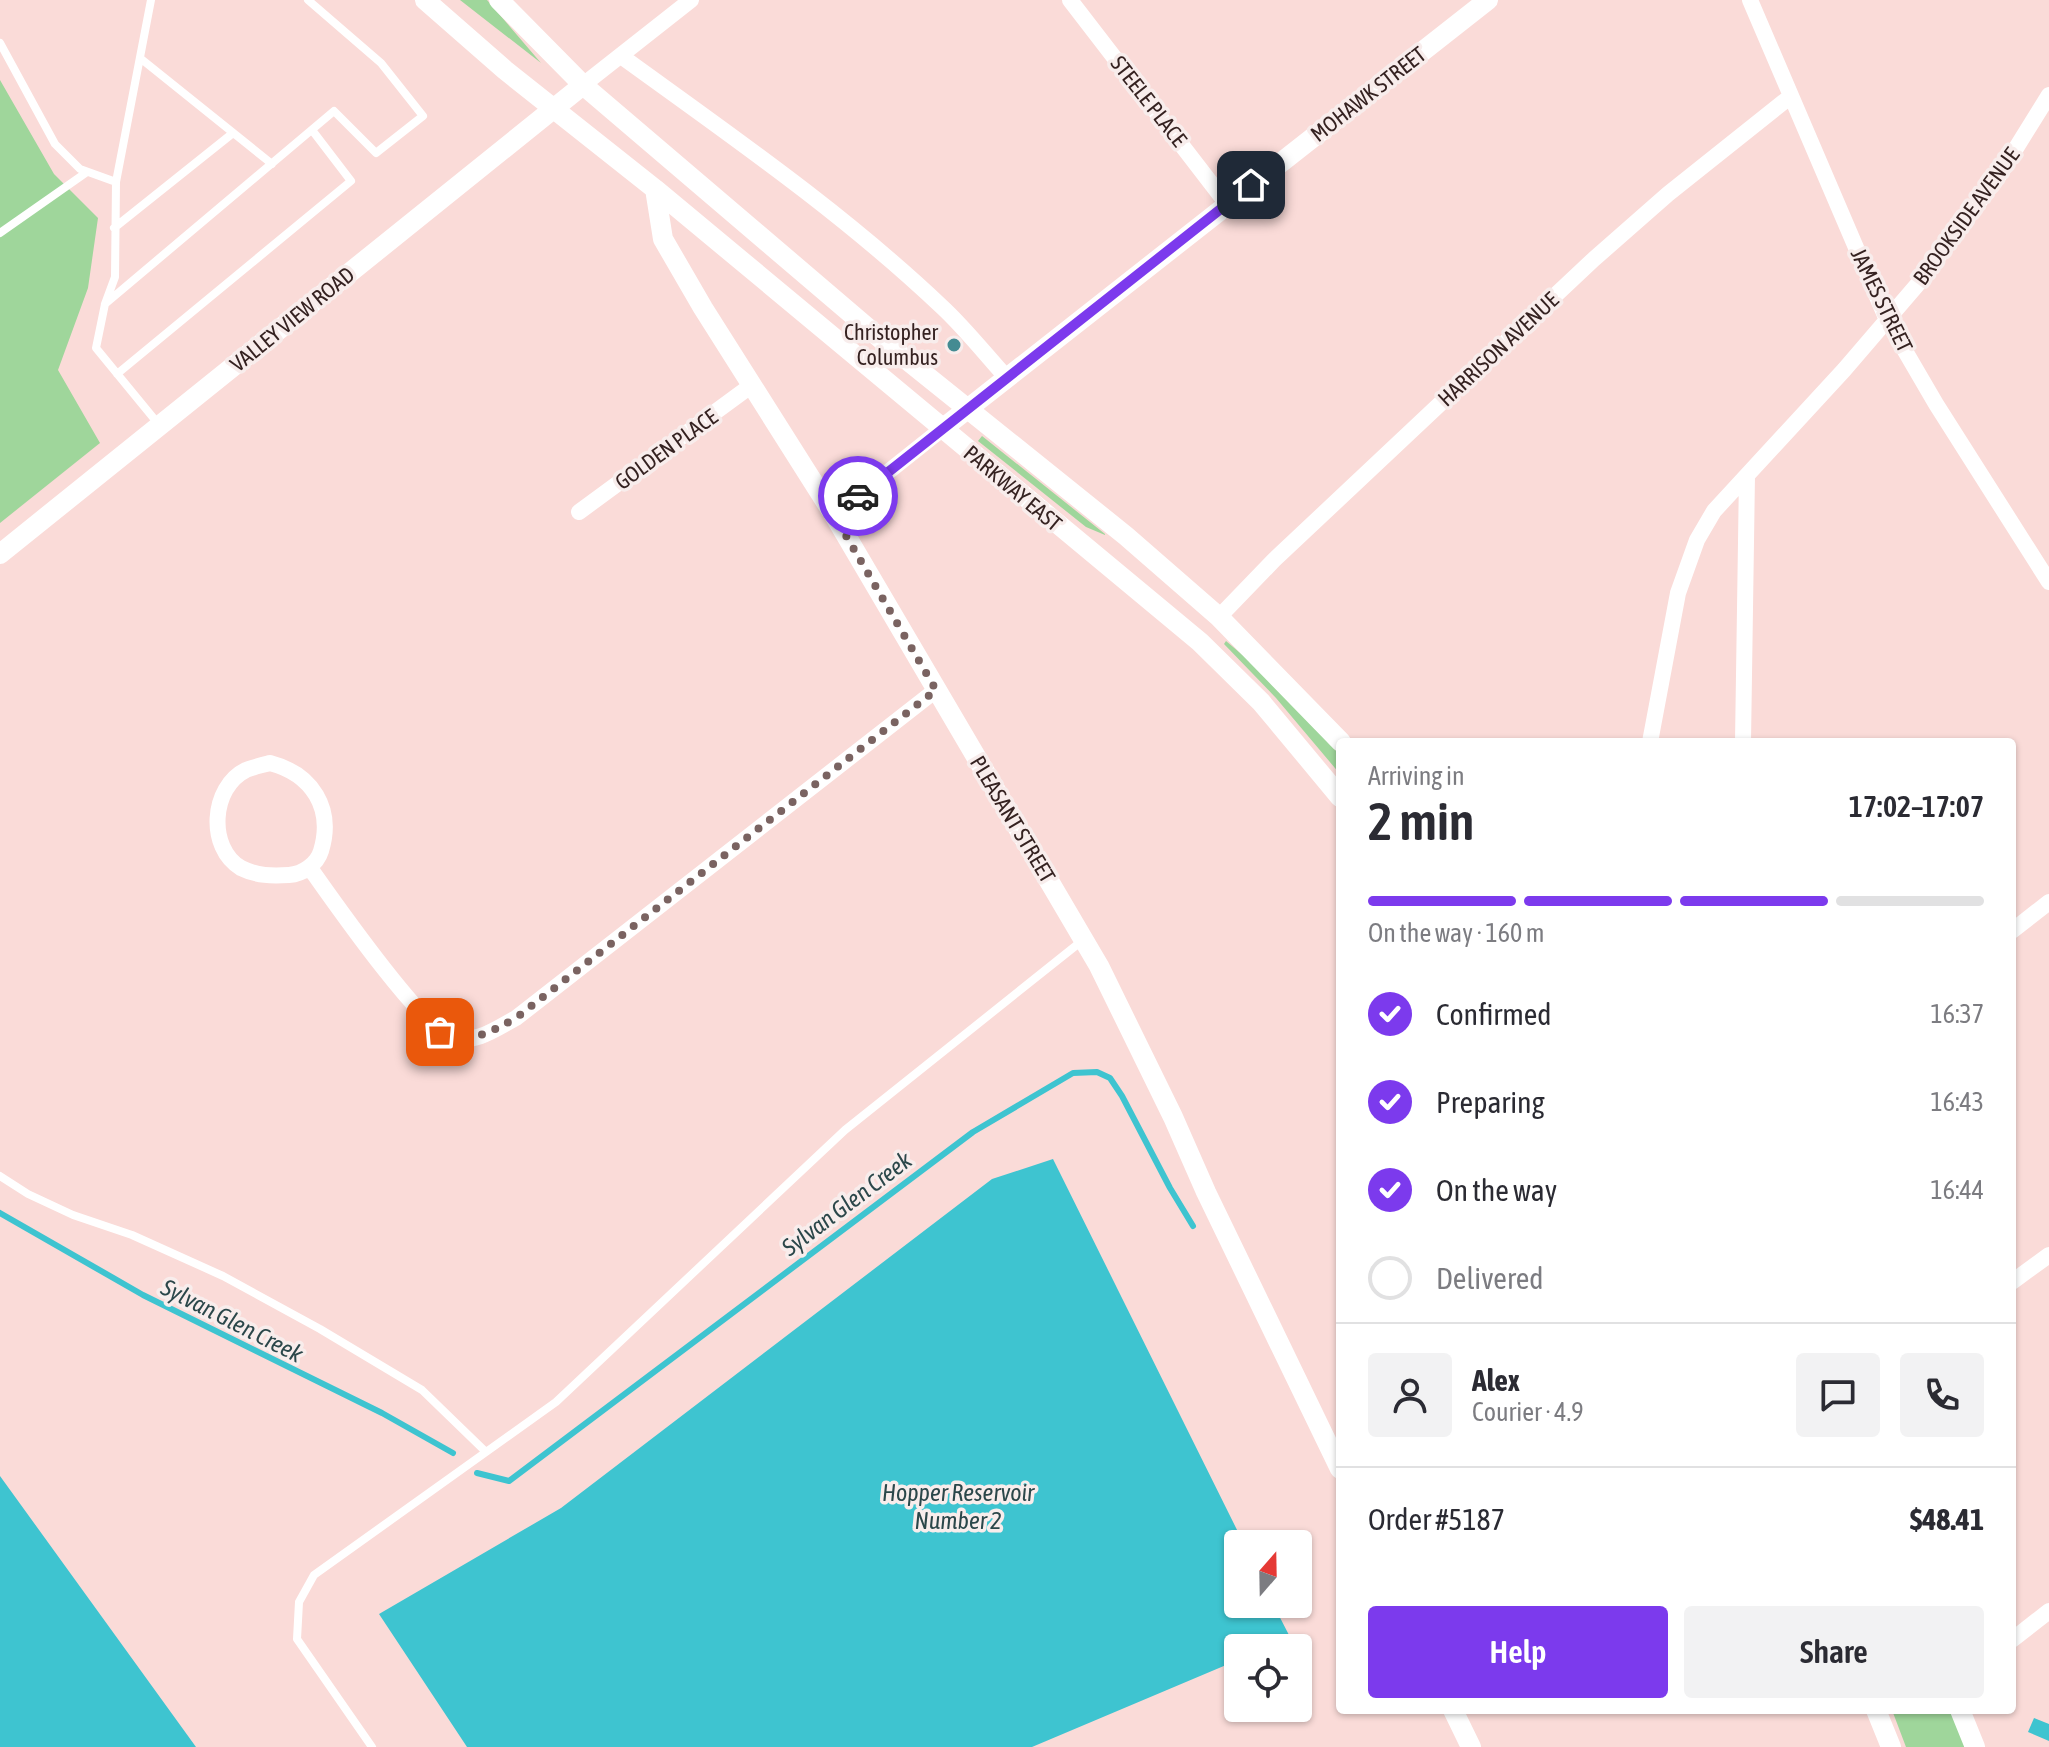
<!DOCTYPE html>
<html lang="en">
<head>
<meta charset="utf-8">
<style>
	:root { --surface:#fff; --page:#f2f2f3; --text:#2b2b33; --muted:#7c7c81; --line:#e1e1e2; --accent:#7c3aed }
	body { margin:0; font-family:"Asap Condensed",sans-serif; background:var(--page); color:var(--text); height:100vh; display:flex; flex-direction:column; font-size:30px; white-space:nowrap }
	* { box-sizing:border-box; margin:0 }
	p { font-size:26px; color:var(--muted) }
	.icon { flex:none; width:44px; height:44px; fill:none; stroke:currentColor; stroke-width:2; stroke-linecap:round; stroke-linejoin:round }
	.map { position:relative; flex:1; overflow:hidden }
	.sheet { position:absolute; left:1336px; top:738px; width:680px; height:976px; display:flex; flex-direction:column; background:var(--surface); border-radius:8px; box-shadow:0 2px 6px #0004 }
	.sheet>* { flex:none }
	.needle { width:52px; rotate:20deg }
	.controls { position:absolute; left:1224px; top:1530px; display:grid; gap:16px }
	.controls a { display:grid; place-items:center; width:88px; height:88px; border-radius:8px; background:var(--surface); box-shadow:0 2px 6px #0004; font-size:40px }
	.pin { position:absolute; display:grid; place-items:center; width:68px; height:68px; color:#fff; margin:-34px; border-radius:16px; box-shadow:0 4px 12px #0006 }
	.courier { position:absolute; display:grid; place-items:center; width:80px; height:80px; margin:-40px; border:6px solid #7c3aed; border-radius:50%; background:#fff; color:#222; box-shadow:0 2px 10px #0007 }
	.head em { font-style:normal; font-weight:600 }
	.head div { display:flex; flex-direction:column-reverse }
	.head { display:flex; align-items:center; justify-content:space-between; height:136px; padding:0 32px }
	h1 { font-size:52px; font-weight:600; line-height:60px }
	.bar { display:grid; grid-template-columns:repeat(4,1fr); gap:12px 8px; align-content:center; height:96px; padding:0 32px }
	.bar i { height:10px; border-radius:6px; background:var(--line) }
	.bar .active { background:var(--accent) }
	.bar p { grid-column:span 4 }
	.line { display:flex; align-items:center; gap:20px; padding:0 32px; border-top:2px solid var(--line) }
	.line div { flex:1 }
	.round { display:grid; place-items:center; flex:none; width:84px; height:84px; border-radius:8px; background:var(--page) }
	ol { padding:0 32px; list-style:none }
	li { display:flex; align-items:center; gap:24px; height:88px }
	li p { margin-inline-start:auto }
	li .icon { padding:8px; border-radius:50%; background:var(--accent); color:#fff; stroke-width:4 }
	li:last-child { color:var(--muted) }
	li i { width:44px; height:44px; border:4px solid var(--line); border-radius:50% }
	.cta { display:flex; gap:16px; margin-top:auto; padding:16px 32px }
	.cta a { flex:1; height:92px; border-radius:8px; background:var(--accent); color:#fff; font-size:32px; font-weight:600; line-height:92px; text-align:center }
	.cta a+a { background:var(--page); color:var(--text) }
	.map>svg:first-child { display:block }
</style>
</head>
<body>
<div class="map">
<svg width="2049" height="1747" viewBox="0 0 2049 1747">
	<rect width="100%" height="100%" fill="#fadbd8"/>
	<!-- green -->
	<path fill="#9fd69b" d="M460,0H487L541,63Z
		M0,80L54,174L98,218L88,288L58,370L100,443L0,523Z
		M982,436L1105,534V535L1086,527L978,441Z
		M1226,641L1252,663L1340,755V774L1276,698L1224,644Z
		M1892,1710H1951L1965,1747H1906Z"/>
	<!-- water -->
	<path fill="#3ec4d0" d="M1053,1159L1244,1544H1238V1604H1273L1290,1637L1265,1648H1238V1660L1032,1747H467L379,1614L561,1508L992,1179Z
		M0,1476L196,1747H0Z
		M2034,1718L2049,1724V1741L2028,1732Z"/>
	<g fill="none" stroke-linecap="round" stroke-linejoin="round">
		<!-- stream -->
		<path stroke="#3ec4d0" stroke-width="6" d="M0,1213L143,1295L382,1413L453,1453
			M477,1473L509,1481L973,1132L1073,1073L1097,1072L1110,1078L1122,1096L1170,1188L1193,1226"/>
		<!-- service -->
		<path stroke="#fff" stroke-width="8" d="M151,0L116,182L115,277L105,304L96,348L160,426
			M0,43L55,144L80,169L116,182
			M140,58L272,164
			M114,228L233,133
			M0,233L87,172
			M105,304L334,111L376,153L423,116L381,63L308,0
			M117,374L351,181L312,130
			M0,1176L28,1194L73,1215L132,1235L223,1276L320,1329L422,1390L486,1452
			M372,1747L297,1639L299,1602L314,1575L556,1402L845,1130L1083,940"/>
		<!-- minor -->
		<path stroke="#fff" stroke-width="16" d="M1070,0L1227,204
			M1750,0L1887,320L1936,404L2049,582
			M621,56C730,135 843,213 941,306C965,328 985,354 1007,378
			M583,85L691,0
			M579,512L752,385
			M834,515L942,429
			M1219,617L1274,560L1594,259L1668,194L1791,96
			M1650,742L1678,593L1697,540L1714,511L1844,370L1917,285L2000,174L2049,95
			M1743,742L1747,475
			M270,763C312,774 334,808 321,851C317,864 303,874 289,875C272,876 257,876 241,868C207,848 211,787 246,770C253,767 263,765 270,763Z
			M310,868C332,899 423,1030 453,1038C476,1044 497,1028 516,1018L936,690
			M2012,931L2049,902
			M2012,1282L2049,1255
			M2012,1640L2049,1611"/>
		<!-- tertiary -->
		<path stroke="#fff" stroke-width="20" d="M425,0L505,70L655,189L1200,642L1261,702L1340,797
			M499,0L583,85L882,340L1126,536L1219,617L1341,742
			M655,189L663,239L703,308L834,515L1099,966L1173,1117L1206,1192L1340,1469
			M942,429L1488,0
			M0,554L583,85
			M1453,1710L1471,1747
			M1876,1710L1891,1747
			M1960,1710L1975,1747"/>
	</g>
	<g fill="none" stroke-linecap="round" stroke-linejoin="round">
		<!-- done -->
		<path stroke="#7a6361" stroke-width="8" stroke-dasharray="0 14.4" d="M440,1032C469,1046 490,1032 516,1018L936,690L834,515L858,496"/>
		<!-- route -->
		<path stroke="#7c3aed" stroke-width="10" d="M858,496L1251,185"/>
	</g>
	<!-- markers -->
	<circle fill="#448b92" stroke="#f8edec" stroke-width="3" cx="954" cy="345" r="8"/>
	<g text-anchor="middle" stroke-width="7" stroke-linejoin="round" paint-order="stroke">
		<!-- street labels -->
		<g font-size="22" fill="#352221" stroke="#f8edec">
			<text transform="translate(1368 94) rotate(-38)" y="8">MOHAWK STREET</text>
			<text transform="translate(1149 101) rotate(52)" y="8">STEELE PLACE</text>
			<text transform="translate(1966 216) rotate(-54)" y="8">BROOKSIDE AVENUE</text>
			<text transform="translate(1882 300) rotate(64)" y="8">JAMES STREET</text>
			<text transform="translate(292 319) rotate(-39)" y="8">VALLEY VIEW ROAD</text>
			<text transform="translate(1498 349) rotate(-43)" y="8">HARRISON AVENUE</text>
			<text transform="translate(666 449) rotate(-36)" y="8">GOLDEN PLACE</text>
			<text transform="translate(1013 488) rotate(40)" y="8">PARKWAY EAST</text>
			<text transform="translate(1013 819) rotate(59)" y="8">PLEASANT STREET</text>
		</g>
		<!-- poi labels -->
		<g font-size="22" fill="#352221" stroke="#f8edec" text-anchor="end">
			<text x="938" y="340">Christopher<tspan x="938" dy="25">Columbus</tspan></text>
		</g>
		<!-- water labels -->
		<g font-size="24" font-style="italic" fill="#2b474a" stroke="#f8edec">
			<text transform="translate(847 1204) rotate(-37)" y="8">Sylvan Glen Creek</text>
			<text transform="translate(232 1321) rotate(27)" y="8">Sylvan Glen Creek</text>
			<text x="958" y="1501">Hopper Reservoir<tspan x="958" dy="28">Number 2</tspan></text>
		</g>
	</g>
</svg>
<div class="controls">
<a><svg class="needle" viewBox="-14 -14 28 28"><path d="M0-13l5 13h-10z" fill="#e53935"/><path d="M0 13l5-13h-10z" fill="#7c7c81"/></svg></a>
<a><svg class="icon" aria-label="locate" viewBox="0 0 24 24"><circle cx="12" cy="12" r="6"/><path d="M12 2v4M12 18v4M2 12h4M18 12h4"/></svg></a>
</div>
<div class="pin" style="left:440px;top:1032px;background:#ea580c"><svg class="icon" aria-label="bag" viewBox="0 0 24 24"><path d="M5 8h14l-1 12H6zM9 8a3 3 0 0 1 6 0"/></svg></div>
<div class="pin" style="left:1251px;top:185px;background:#1f2937"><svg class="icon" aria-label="home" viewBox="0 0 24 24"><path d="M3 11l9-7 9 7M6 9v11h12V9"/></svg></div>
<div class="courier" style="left:858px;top:496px"><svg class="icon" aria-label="car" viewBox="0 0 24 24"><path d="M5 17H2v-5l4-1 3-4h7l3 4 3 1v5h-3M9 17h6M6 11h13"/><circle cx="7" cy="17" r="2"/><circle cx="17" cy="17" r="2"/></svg></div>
<section class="sheet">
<div class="head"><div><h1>2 min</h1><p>Arriving in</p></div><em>17:02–17:07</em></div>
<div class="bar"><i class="active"></i><i class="active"></i><i class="active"></i><i></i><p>On the way · 160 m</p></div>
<ol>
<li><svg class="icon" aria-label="check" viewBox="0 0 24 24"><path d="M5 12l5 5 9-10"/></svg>Confirmed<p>16:37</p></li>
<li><svg class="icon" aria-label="check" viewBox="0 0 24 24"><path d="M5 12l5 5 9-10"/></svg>Preparing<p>16:43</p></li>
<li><svg class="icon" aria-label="check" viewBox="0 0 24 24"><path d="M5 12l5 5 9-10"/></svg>On the way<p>16:44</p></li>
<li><i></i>Delivered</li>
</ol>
<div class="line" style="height:144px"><a class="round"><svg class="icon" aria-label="person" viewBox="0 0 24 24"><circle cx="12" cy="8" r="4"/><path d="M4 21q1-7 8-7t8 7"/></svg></a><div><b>Alex</b><p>Courier · 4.9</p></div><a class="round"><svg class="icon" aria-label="chat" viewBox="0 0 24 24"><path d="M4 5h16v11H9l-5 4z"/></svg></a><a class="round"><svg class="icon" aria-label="phone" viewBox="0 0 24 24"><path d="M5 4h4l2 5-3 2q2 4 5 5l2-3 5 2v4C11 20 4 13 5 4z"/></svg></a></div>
<div class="line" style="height:104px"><div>Order #5187</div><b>$48.41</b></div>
<div class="cta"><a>Help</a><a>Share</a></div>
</section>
</div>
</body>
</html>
